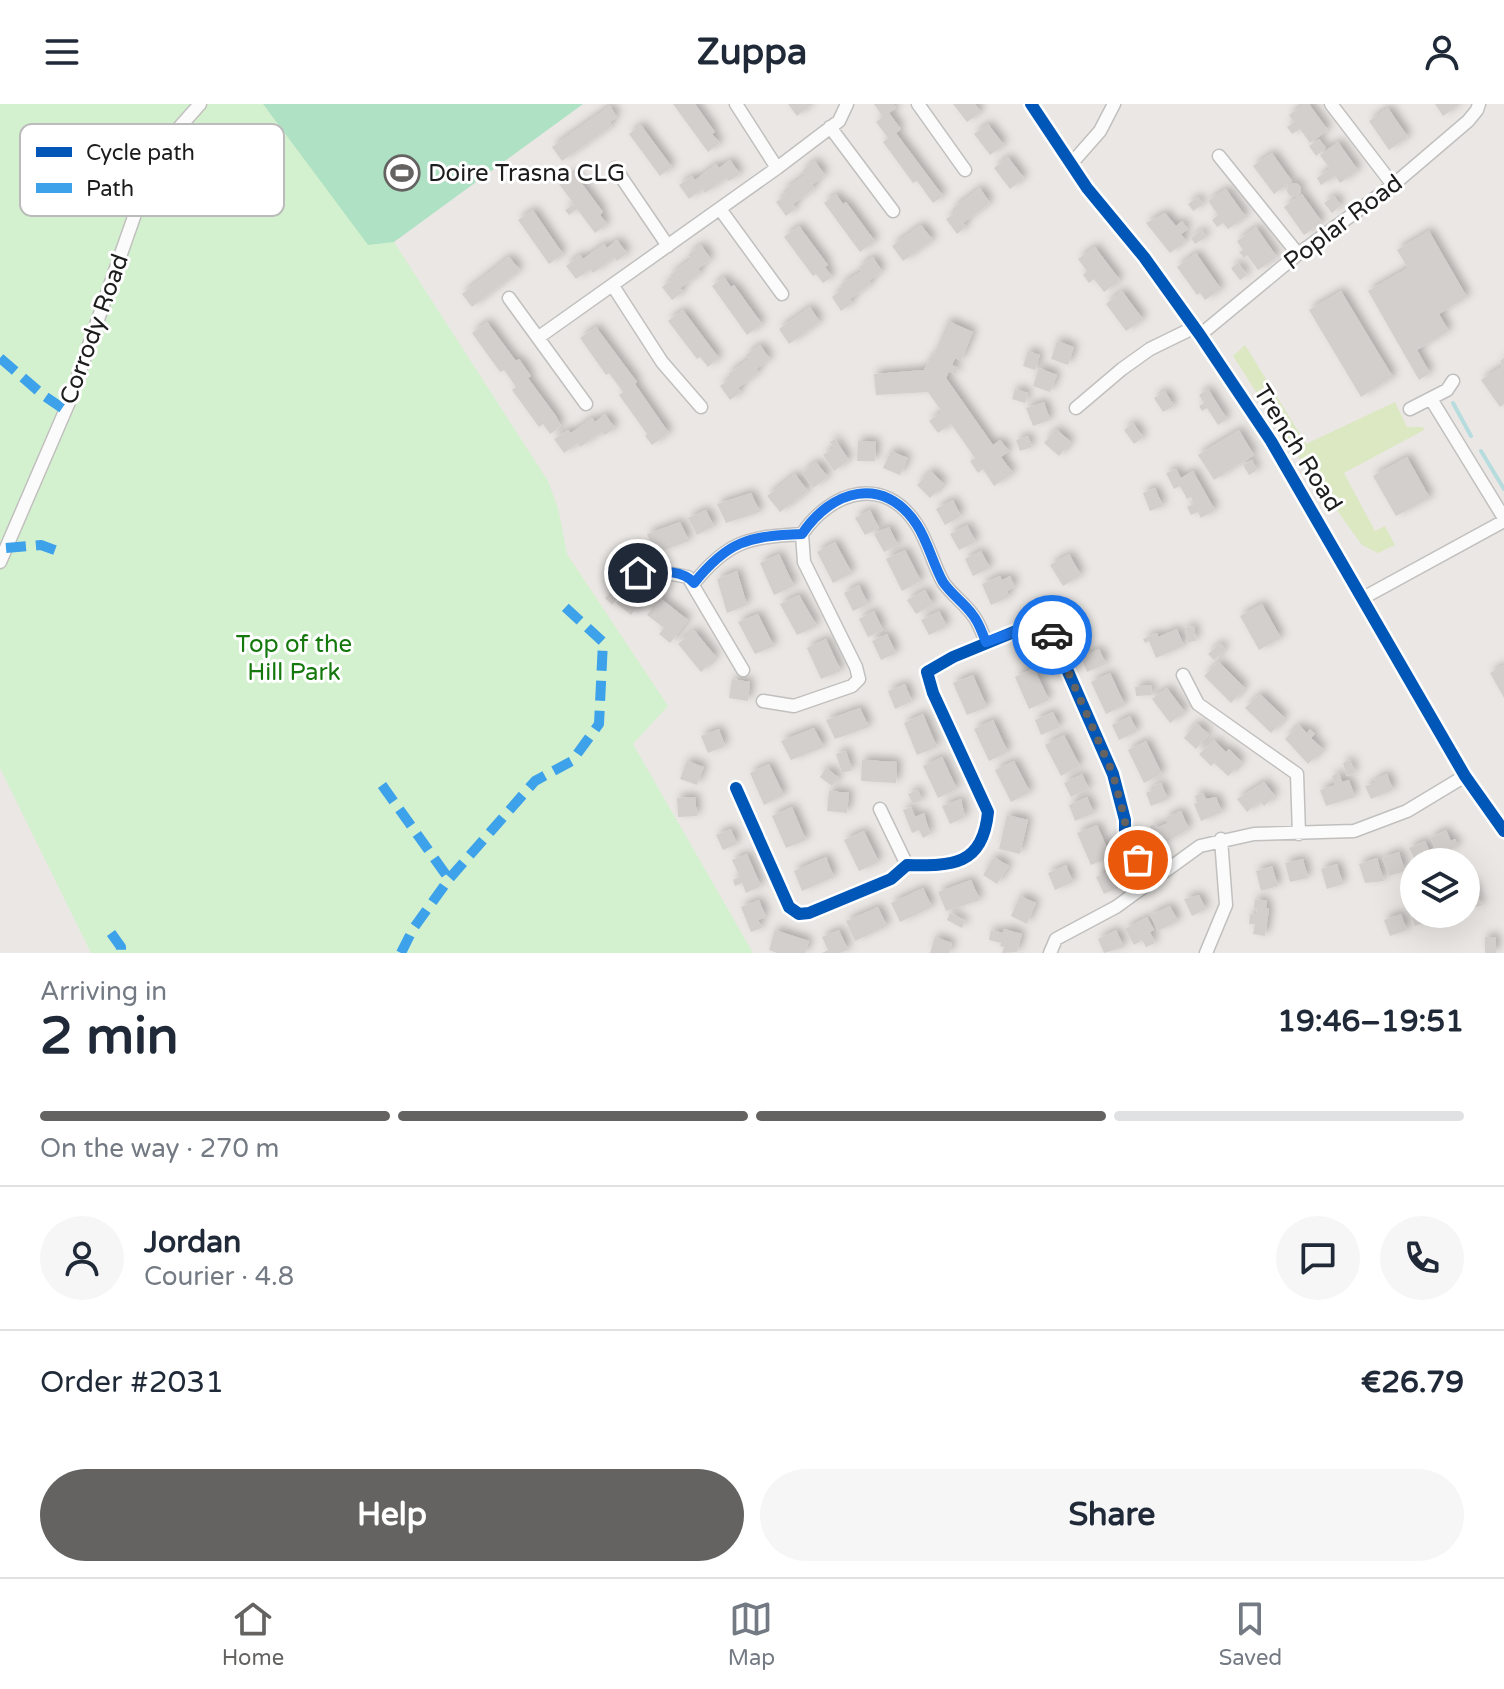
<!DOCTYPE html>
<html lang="en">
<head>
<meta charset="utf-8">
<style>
	:root { --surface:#fff; --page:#f6f6f7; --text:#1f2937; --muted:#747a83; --line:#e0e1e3; --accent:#646362 }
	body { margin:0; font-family:"Varela Round",sans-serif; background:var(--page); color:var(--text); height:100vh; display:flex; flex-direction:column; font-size:30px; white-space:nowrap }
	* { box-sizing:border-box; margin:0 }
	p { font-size:26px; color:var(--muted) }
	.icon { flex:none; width:44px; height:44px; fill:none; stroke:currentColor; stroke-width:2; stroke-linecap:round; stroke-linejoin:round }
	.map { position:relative; height:849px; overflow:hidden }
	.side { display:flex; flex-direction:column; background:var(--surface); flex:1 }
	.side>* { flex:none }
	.controls { position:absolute; left:1400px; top:744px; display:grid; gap:16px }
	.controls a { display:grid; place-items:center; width:80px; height:80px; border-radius:50%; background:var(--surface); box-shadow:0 8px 32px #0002; font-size:40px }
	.pin { position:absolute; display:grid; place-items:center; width:68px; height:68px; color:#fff; margin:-34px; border:4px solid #fff; border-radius:50%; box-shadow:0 2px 8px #0007 }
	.courier { position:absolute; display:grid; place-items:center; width:80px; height:80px; margin:-40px; border:6px solid #1a73e8; border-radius:50%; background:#fff; color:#222; box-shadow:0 2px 10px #0007 }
	.summary em { font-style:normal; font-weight:700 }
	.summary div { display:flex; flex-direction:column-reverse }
	.summary { display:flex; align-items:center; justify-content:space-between; height:136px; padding:0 40px }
	h1 { font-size:52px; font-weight:700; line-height:60px }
	.bar { display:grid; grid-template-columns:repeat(4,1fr); gap:12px 8px; align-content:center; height:96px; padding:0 40px }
	.bar i { height:10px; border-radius:6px; background:var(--line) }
	.bar .active { background:var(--accent) }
	.bar p { grid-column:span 4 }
	.line { display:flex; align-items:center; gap:20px; padding:0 40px; border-top:2px solid var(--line) }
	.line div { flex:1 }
	.round { display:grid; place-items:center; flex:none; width:84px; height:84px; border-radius:42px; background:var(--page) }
	.cta { display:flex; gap:16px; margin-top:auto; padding:16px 40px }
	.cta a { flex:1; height:92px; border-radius:48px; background:var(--accent); color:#fff; font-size:32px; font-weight:700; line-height:92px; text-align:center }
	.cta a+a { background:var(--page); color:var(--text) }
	header { display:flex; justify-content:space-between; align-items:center; height:104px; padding:0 40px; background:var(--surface); font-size:36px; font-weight:700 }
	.menu { display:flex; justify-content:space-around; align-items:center; height:112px; border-top:2px solid var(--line); background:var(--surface); font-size:22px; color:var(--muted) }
	.menu a { display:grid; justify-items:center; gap:4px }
	.menu .active { color:var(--accent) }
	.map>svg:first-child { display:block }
</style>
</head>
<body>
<header><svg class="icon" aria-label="menu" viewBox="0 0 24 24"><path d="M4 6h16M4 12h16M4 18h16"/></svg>Zuppa<svg class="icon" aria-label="person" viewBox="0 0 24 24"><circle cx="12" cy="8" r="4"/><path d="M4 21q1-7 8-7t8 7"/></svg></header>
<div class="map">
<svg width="1504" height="849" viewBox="0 0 1504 849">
	<defs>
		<filter id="shadow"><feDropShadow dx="4" dy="-4" stdDeviation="4" flood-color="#0004"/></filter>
	</defs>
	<rect width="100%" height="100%" fill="#eae7e4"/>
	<!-- grass -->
	<path fill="#dce8c2" d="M1245,241L1306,340L1395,298L1407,323H1423L1424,326L1344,369L1375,427L1385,422L1395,441L1378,449L1362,441L1295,348L1233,252Z"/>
	<!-- park -->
	<path fill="#d4f1cf" d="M0,0H263L368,140L394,138L548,377L558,404L567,450L668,602L633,640L753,849H91L0,664Z"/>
	<!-- pitch -->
	<path fill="#afe2c4" d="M263,0H583L394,138L368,141Z"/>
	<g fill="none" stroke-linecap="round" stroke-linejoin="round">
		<!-- stream -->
		<path stroke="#b7dcde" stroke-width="4" d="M1453,299L1471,332
			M1481,347L1504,385"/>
	</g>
	<!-- building -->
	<path fill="#d3cfcd" filter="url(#shadow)" d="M673,0H695L715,28L712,30L720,39L708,48Z
		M788,0H812L797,12Z
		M874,0H893L896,4L889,9L901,25L896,29L943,92L933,99L917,77L913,79L883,38L888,34L876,18L883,13Z
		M953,0H975L981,8L967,18Z
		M1305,0H1309L1328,26L1310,39L1300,25L1292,30L1287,23L1294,18L1289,11Z
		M1435,0H1460L1443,12Z
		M610,2L617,13L610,18L612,22L562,57L552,43Z
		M1388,4L1408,33L1389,46L1369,17Z
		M988,20L1004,41L990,51L974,30Z
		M641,21L672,63L660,72L629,30Z
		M1319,35L1326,44L1316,52L1309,42Z
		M1338,38L1358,66L1340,79L1335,72L1321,81L1317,74L1330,65L1320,51Z
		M1272,49L1292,77L1274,90L1253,62Z
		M1008,53L1024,74L1010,85L994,64Z
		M730,56L740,70L729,77L726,74L705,89L702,85L689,95L679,81L692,72L695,76L716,60L719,64Z
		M815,57L825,71L812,81L815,84L793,100L796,104L786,112L776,98L786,91L783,87L805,71L802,67Z
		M574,69L603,108L600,111L607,120L595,129L577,105L569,111L565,106L574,100L559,80Z
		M1287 86a7 7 0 1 1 14 0a7 7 0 1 1-14 0Z
		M980,84L990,99L963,119L966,123L957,130L946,115L956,109L952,105Z
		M1226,85L1246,113L1228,125L1223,119L1217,123L1212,116L1218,111L1208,97Z
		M836,90L843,100L846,98L875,137L860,148L824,99Z
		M1302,90L1322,118L1304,131L1284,103Z
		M1334,92L1341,101L1332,109L1324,99Z
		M1198,93L1203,100L1193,107L1188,100Z
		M533,106L563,150L549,160L518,116Z
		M1165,109L1176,122L1182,117L1188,125L1181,130L1186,137L1170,149L1146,119Z
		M921,121L933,136L903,157L892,142Z
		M799,122L828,161L825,163L832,173L823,179L816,170L813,172L784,133Z
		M1256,123L1277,153L1258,166L1247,151L1244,154L1239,148L1243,146L1237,137Z
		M1202,126L1206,133L1195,140L1191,134Z
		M1429,127L1467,193L1439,210L1449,227L1417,246L1430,269L1419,276L1368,187L1408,164L1397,146Z
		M617,136L627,149L617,157L614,153L593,169L590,165L576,175L566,162L580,151L583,155L604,140L607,144Z
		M701,141L711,155L698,165L701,169L680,184L683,188L672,196L662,183L673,175L670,171L691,155L688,151Z
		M1095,143L1120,176L1104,188L1094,175L1089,179L1083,171L1087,167L1078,155Z
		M1196,149L1221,185L1205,196L1200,189L1197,191L1177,163Z
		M509,153L520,166L472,203L462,190Z
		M873,153L882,167L869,177L871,180L850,195L852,199L841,207L832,193L843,185L840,181L862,167L859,163Z
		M1238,159L1247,171L1240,176L1231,164Z
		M724,173L731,183L734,181L762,220L747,231L712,182Z
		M1122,187L1143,215L1126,227L1106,200Z
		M1341,187L1393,273L1361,293L1309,206Z
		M810,203L820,218L789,240L779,225Z
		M683,206L719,254L708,263L700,253L697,255L668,217Z
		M948,217L973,228L961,257L955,254L952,261L958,264L955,271L949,267L946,274L993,341L1000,336L1009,347L1001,353L1013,369L994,382L983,365L978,369L970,357L975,354L951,320L938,329L929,317L942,308L928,288L876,291L874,270L924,266L931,252L933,253Z
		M487,218L516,257L519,255L531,272L528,274L556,312L561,322L550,330L543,320L539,323L512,286L516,283L504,266L500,268L472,229Z
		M596,223L637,278L635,280L669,329L652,341L645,332L647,330L619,291L623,288L609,269L606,271L580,234Z
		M1057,237L1074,243L1068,261L1051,255Z
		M760,241L770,255L756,265L759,268L738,284L741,288L730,296L720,282L731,274L728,270L749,255L746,251Z
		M1028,247L1040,251L1035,266L1023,262Z
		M1504,254V300L1500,303L1481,276L1503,262L1500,257Z
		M1039,264L1057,271L1050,288L1033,282Z
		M1015,285L1028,289L1025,299L1012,295Z
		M1208,285L1227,315L1218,321L1207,304L1202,307L1199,302L1204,299L1199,291Z
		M1165,287L1174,302L1163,308L1154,294Z
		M1044,298L1050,316L1033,322L1026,304Z
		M605,310L615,324L605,331L602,328L580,343L578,339L564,349L554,335L568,326L571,329L592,314L595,318Z
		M1133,319L1143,333L1134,340L1124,326Z
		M1056,325L1071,338L1059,352L1044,339Z
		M1239,326L1254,351L1214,376L1198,351Z
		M1028,332L1032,343L1020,347L1016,336Z
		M835,335L849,356L834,367L823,351L834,344L830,338Z
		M858,337L876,338L875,357H857Z
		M891,347L908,354L900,371L883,364Z
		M1407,353L1430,394L1396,412L1373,372Z
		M1252,356L1257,366L1249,371L1243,361Z
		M816,358L828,373L813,384L802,369Z
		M1176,365L1181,374L1193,367L1215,406L1201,414L1198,408L1191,411L1187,403L1194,400L1191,393L1187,395L1180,382L1174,385L1166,369Z
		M931,367L944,380L930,394L917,381Z
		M795,370L808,387L780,408L767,392Z
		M1155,384L1163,402L1150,407L1143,389Z
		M751,389L760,408L726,419L717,400Z
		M953,396L961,412L945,421L936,405Z
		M706,406L714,422L697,431L688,414Z
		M870,406L879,424L865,431L855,414Z
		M680,418L689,437L656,449L647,430Z
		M967,421L976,438L959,446L950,430Z
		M889,423L898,441L884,448L874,430Z
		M835,438L852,469L833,479L817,448Z
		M905,446L921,477L902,487L886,455Z
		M981,447L990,464L973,472L965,455Z
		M779,450L794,482L774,491L760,459Z
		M1069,450L1081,471L1063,482L1050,461Z
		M737,467L747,501L727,509L717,475Z
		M1000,472L1002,476L1010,472L1015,483L1007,487L1009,493L991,501L982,480Z
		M859,481L868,500L853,507L844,489Z
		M628,484L643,496L631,511L616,499Z
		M613,486L620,492L612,501L605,494Z
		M925,486L933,500L916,510L907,496Z
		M799,491L817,522L797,531L780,500Z
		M660,494L688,516L670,539L659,530L664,524L647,511Z
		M1262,500L1281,534L1259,546L1240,512Z
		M874,507L883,526L868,533L859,515Z
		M939,507L947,522L929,531L921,516Z
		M758,510L774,542L755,550L738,518Z
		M1194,522L1196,537L1187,538L1185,524Z
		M1177,525L1184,542L1156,554L1149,537L1145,539L1143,535L1157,529L1158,533Z
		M694,526L716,553L701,568L678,540Z
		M887,530L896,549L881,556L872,537Z
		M826,535L841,567L821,575L807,544Z
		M1220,539L1225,545L1214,556L1208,550Z
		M1099,545L1106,560L1087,568L1081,553Z
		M1219,558L1245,584L1231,599L1204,572Z
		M1504,561V594L1490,569Z
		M1034,564L1049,596L1029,605L1015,573Z
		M1110,569L1125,601L1106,610L1091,578Z
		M973,571L987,603L967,611L953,579Z
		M732,575L750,578L748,597L729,594Z
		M905,580L912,597L895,605L888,587Z
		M1151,581L1152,591L1136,592L1135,583Z
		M1167,584L1185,608L1170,619L1152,595Z
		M1260,590L1285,614L1271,629L1245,604Z
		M860,604L869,623L835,635L826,616Z
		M1053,608L1060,623L1041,631L1035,616Z
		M923,610L937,643L917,651L904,619Z
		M1130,612L1137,627L1119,636L1112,621Z
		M993,616L1008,648L989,657L974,625Z
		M1196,619L1209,630L1196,645L1184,634Z
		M1299,621L1307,629L1310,625L1315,630L1311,634L1323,645L1308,660L1285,635Z
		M814,624L824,643L791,656L781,637Z
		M719,625L725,642L708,649L701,632Z
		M1064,631L1080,662L1061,672L1045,641Z
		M1214,636L1226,648L1229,645L1242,658L1228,672L1214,659L1211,662L1199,650Z
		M1146,637L1162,670L1144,679L1128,646Z
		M846,647L852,666L842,669L836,650Z
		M942,653L957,685L938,694L923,662Z
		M862,656L897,658L896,679L861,677Z
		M1350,656L1355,669L1347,672L1343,659Z
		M687,657L704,663L697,681L680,675Z
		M1014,657L1030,688L1011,698L995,666Z
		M769,660L784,691L764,701L750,669Z
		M826,664L839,674L832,682L820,673Z
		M1339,669L1342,678L1349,676L1355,693L1326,702L1320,686L1335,681L1332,672Z
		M1082,670L1089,685L1071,693L1064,679Z
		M1387,670L1393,686L1371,695L1365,682L1376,679L1374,676Z
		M1264,678L1275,692L1264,702L1260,697L1247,708L1237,695Z
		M1161,679L1168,695L1151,702L1146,689L1155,685L1154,682Z
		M918,686L922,696L913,700L908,690Z
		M829,687L849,689L847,709L827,707Z
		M1203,689L1206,695L1216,693L1222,708L1201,717L1194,700L1197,699L1195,692Z
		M695,693L697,712L678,713L677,694Z
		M1087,693L1094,709L1075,717L1069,701Z
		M961,695L965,713L950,720L942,702Z
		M792,703L806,736L786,744L772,712Z
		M911,703L915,713L924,709L930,730L923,734L919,726L912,729L903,706Z
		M1181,707L1189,725L1159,742L1150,722L1155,720L1157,724L1168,719L1165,714Z
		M1007,711L1028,716L1020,750L999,745Z
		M1097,721L1111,753L1091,761L1077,729Z
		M731,725L737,740L723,746L716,731Z
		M1446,726L1451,737L1455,735L1458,742L1439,752L1430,734Z
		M864,727L879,758L859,767L844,736Z
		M1425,737L1433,754L1425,758H1416L1409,744Z
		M1399,748L1405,767L1389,772L1382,754Z
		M747,750L761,782L746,789L742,779L735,782L733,776L740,773L732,756Z
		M826,753L834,773L802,787L794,767Z
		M994,753L1009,762L997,780L983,771Z
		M1377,754L1384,777L1365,779L1359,760Z
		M1303,755L1308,774L1290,778L1285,759Z
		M1337,760L1343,780L1327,785L1321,765Z
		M1066,761L1073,778L1055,786L1048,769Z
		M1272,762L1278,782L1261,787L1256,767Z
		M1115,765L1122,782L1104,790L1096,773Z
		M971,776L980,796L946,807L938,788Z
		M1473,779L1478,790L1476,791L1482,801L1473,804L1472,800L1466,803V782Z
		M923,784L932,803L900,818L891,799Z
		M1199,791L1206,805L1192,812L1184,795Z
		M1020,792L1036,799L1027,820L1011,812Z
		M1255,795L1267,797L1266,804L1269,805L1265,832L1253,830L1255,820H1249L1250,810L1256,811L1257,804H1254Z
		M759,796L766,813L758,816L762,824L751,828L741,803Z
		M1170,802L1178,817L1158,827L1150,811Z
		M878,803L887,822L855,837L846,817Z
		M1414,808L1437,810L1438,813L1415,822L1410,810Z
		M950,809L965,817L962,824L947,816Z
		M1401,810L1407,826L1390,832L1384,816Z
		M1147,813L1154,826L1150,828L1155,839L1146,843L1142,836L1134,841L1125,825Z
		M1004,825L1022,830L1017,848L1002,849L1004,843L1000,842L1001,839L989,836L991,826L1003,829Z
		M775,826L809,837L805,849H777L769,846Z
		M839,826L848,846L840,849H822L828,846L822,833Z
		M1116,826L1124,843L1104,849L1098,835Z
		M935,833L952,839L949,849H930Z
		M1485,833H1496V849H1485Z"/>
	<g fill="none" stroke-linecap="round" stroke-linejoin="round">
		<defs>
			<path id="minor" d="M736,0L777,64
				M918,0L965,66
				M1031,0L1087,84L1144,153L1200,231L1271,337L1465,672L1504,727
				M1331,0L1393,81
				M830,23L893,107
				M1219,52L1298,150
				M1071,60L1100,27L1114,0
				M615,64L668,142
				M720,105L782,190
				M613,182L662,258L701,303
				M509,194L586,300
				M1200,231L1298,150L1393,81L1468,17L1477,6L1479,0
				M539,233L777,64L839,17L847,0
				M1431,295L1504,414
				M1076,304L1122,265L1150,245L1195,223
				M1410,305L1447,286L1453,277
				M0,458L69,298L148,73L169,35L200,0
				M638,469L662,468L688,473L743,566
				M694,479C728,437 748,433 802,430
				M1363,494L1504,417
				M1183,571L1198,600L1297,670L1299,730
				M763,597L794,602L852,582L859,575L856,563L804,458L802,430C831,387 884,370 917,421C928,438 933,460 943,478C951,490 964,499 972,510C979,518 982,529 986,538
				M736,684L789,803L799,810L809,809L891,775L907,761C952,762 983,762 988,708L933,589L927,568L953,553L1033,520L1042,518L1051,529L1113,670L1125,716V734L1151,778
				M880,705L907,761
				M1050,849L1056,835L1116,803L1200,742L1254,730L1354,727L1407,707L1465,672
				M1206,849L1226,801L1221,735"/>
		</defs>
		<!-- minor casing -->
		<use href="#minor" stroke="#c1c0bf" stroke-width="15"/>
		<!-- minor -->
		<use href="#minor" stroke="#fcfbfb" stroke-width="12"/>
		<!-- quiet -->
		<path stroke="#3da2ea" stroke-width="10" stroke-dasharray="20 10" stroke-linecap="butt" d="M0,254L43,291L65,306
			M6,444L41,441L63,449
			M382,681L449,775
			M111,829L121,843V849
			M401,849L413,825L449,775L535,677L572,657L599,620L603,538L565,503"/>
		<defs>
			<path id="cycleway" d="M1031,0L1087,84L1144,153L1200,231L1271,337L1465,672L1504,727
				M736,684L789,803L799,810L809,809L891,775L907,761C952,762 983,762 988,708L933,589L927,568L953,553L1033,520L1042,518L1051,529L1113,670L1125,716V734L1151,778"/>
		</defs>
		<!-- cycleway casing -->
		<use href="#cycleway" stroke="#fff" stroke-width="17"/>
		<!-- cycleway -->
		<use href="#cycleway" stroke="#0057b8" stroke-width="12"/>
	</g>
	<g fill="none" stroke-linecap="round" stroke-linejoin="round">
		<!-- done -->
		<path stroke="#646362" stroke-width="8" stroke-dasharray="0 14.4" d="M1052,531L1113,670L1125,716V734L1138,756"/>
		<!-- route -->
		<path stroke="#1a73e8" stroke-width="10" d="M638,469C657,468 681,464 694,479C728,437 748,432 802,430C831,386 884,370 917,421C928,438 933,460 943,478C951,490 964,499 972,510C979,518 982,529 986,538L1042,518L1052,531"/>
	</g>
	<!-- icons -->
	<defs>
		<symbol id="stadium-ring" viewBox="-11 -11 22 22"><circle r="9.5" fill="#fff" stroke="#646362" stroke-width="1.5"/><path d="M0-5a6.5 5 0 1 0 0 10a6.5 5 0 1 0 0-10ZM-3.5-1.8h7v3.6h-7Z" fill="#646362"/></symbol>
	</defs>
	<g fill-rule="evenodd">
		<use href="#stadium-ring" x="382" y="49" width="40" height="40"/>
	</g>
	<g text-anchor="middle" stroke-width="6" stroke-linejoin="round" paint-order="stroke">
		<!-- poi labels -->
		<g font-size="24" fill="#1c1c1c" stroke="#fff" text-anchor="start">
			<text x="428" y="77">Doire Trasna CLG</text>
		</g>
		<!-- street labels -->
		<g font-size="24" fill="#1c1c1c" stroke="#fff">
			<text transform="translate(1343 118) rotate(-37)" y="8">Poplar Road</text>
			<text transform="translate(94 225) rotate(-70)" y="8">Corrody Road</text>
			<text transform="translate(1298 344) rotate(58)" y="8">Trench Road</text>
		</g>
		<!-- park labels -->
		<g font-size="24" fill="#14780c" stroke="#fff">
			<text x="294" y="548">Top of the<tspan x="294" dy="28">Hill Park</tspan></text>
		</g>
	</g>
	<!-- legend -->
	<rect x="20" y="20" width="264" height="92" rx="12" fill="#fff" stroke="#bbb" stroke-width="2"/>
	<rect x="36" y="43" width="36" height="10" fill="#0057b8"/>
	<rect x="36" y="79" width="36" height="10" fill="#3da2ea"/>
	<g font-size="22" fill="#1c1c1c">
		<text x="86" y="56">Cycle path</text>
		<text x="86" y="92">Path</text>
	</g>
</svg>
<div class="controls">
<a><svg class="icon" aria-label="layers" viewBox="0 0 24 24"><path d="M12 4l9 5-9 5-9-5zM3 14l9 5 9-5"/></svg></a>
</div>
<div class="pin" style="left:1138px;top:756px;background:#ea580c"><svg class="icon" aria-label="bag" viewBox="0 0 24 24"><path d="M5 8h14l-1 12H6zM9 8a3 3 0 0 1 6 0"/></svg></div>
<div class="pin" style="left:638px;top:469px;background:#1f2937"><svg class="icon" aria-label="home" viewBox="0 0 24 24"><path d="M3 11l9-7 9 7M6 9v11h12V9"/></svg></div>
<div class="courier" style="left:1052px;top:531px"><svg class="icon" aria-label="car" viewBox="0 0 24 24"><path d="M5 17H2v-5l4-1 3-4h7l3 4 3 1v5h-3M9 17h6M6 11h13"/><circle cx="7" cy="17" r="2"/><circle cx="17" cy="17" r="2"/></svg></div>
</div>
<section class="side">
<div class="summary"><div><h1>2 min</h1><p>Arriving in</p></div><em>19:46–19:51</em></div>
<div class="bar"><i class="active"></i><i class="active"></i><i class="active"></i><i></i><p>On the way · 270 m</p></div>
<div class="line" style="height:144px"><a class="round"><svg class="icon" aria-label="person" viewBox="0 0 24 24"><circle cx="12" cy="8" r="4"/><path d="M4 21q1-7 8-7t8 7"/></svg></a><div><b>Jordan</b><p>Courier · 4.8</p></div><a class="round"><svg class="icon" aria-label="chat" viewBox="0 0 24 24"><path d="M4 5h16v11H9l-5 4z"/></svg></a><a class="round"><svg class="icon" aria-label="phone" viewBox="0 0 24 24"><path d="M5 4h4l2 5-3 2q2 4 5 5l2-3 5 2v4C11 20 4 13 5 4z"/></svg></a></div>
<div class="line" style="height:104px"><div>Order #2031</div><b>€26.79</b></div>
<div class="cta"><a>Help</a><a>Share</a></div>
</section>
<nav class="menu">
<a class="active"><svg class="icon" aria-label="home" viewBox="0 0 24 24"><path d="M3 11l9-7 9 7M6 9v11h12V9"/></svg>Home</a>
<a><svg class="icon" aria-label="map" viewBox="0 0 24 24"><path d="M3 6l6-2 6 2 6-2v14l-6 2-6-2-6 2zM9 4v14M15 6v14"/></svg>Map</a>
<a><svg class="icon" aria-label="saved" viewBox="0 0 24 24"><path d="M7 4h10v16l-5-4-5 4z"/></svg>Saved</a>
</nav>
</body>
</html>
